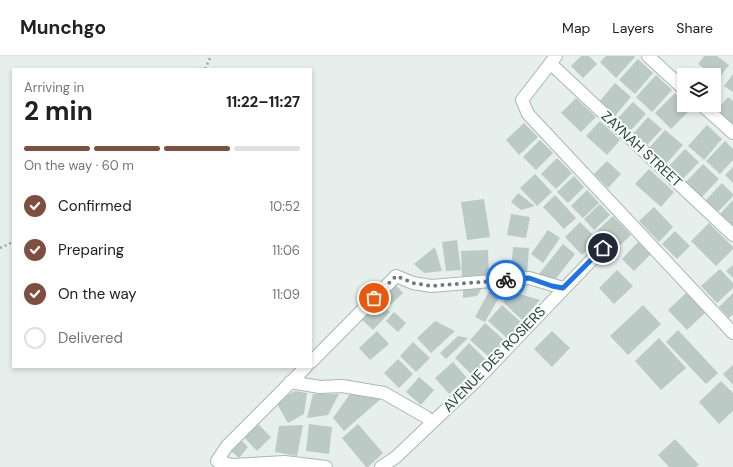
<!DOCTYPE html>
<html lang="en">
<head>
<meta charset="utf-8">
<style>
	:root { --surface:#fff; --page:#f6f6f6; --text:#202124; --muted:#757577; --line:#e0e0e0; --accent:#7f4e3f }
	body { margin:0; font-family:"DM Sans",sans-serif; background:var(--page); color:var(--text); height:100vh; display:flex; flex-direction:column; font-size:15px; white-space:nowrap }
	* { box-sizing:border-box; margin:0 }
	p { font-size:13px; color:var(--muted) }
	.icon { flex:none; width:22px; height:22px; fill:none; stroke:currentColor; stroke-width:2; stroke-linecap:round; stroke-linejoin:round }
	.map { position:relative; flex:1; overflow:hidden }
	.side { position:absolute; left:12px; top:12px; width:300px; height:300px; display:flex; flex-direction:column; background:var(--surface); border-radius:0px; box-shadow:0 2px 6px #0003 }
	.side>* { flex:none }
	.tools { position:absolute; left:677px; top:12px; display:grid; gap:8px }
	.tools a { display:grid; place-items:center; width:44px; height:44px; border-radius:0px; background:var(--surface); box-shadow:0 2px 6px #0003; font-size:20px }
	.pin { position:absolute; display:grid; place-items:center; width:34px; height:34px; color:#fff; margin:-17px; border:2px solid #fff; border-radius:50%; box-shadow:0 1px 4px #0007 }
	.courier { position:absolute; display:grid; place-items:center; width:40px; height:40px; margin:-20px; border:3px solid #1a73e8; border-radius:50%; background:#fff; color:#222; box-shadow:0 1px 5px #0007 }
	.head em { font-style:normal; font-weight:700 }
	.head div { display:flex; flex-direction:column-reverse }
	.head { display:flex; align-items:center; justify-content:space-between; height:68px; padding:0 12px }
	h1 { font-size:26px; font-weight:700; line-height:30px }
	.bar { display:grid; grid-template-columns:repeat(4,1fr); gap:6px 4px; align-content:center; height:48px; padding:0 12px }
	.bar i { height:5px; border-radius:3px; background:var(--line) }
	.bar .current { background:var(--accent) }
	.bar p { grid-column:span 4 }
	ol { padding:0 12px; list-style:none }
	li { display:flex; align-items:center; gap:12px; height:44px }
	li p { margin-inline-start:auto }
	li .icon { padding:4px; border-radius:50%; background:var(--accent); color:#fff; stroke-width:4 }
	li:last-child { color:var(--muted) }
	li i { width:22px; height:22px; border:2px solid var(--line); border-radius:50% }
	header { display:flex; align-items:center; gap:24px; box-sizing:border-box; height:56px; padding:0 20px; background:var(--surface); border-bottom:1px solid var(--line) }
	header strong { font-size:19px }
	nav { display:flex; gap:22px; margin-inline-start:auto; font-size:14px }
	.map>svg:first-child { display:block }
</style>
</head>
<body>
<header>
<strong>Munchgo</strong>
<nav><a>Map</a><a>Layers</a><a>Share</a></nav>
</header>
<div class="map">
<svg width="733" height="411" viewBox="0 0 733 411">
	<rect width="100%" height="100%" fill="#e6efeb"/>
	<!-- building -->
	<path fill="#bbcac4" d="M581,0H589L597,8L583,22L571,10Z
		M606,0H634L635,1L616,22L600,6Z
		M704,0H717L729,9L718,23L698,8Z
		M638,3L653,17L635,38L619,24Z
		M698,12L705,19H691Z
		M733,18V36L724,30Z
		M656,19L672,34L652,56L636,41Z
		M615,27L631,41L614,61L598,47Z
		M675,37L684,46V49H687L691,53L671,73L655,57Z
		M728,41L733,45V71L715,57Z
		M576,42L596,61L581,76L561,57Z
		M633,46L646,58L629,76L616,64Z
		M648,61L662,73L646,90L633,78Z
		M600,65L620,84L607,99L586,80Z
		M524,67L538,81L519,99L506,84Z
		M707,69L722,83L704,104L688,90Z
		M665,74L683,89L666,108L648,93Z
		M540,84L553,97L536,114L523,101Z
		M725,85L733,93V104L720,118L706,105Z
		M685,93L699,106L682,124L668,111Z
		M557,102L572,117L556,133L541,118Z
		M607,105L621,118L608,132L594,118Z
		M703,108L719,123L700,143L684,128Z
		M733,111V127L725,119Z
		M649,113L674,136L661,151L635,128Z
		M535,118L552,136L537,150L520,132Z
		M574,120L584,131L568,147L557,136Z
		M722,127L733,138V140L717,157L705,145Z
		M587,134L599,147L583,162L571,150Z
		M518,137L535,150L521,154L511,146Z
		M555,139L576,162L564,173L543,151Z
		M484,143L490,181L467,184L461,146Z
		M733,144V170L720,158Z
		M600,148L610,159L594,174L584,163Z
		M654,151L673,171L659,186L639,165Z
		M511,158L530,161L526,182L507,179Z
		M613,160L631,179L615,194L597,175Z
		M580,166L598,184L582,199L565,181Z
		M709,167L733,191V193L716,210L691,185Z
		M548,174L560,182L543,207L531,198Z
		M675,175L690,190L677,203L662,188Z
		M457,184L461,214L446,215L442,186Z
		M638,186L651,198L634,215L622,203Z
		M563,188L575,198L552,228L539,218Z
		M435,191L442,215L424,217L414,208Z
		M513,191L529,192L527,219L511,218Z
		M488,194L489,221L462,222L461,195Z
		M733,209V222L726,215Z
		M720,213L733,227V232L717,247L701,230Z
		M617,214L633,230L614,248L599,232Z
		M395,228L403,237L389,250L381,241Z
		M484,229L477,240L463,242V232Z
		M492,230L502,236L485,266L475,261Z
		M513,236L540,244L522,264L503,246Z
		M687,236L706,256L687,274L668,254Z
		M733,237V258L729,262L719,251Z
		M378,244L390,256L373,274L360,262Z
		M502,249L522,267L508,283L488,265Z
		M643,249L661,268L628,299L610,280Z
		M394,256L406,267L398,276L386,265Z
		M435,265L455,275L431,297L417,282Z
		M485,267L504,284L489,301L470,284Z
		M678,274L718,317L706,328L666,286Z
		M377,275L389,288L370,304L359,292Z
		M552,275L570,292L552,311L534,293Z
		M458,280L468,282L446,303L440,297Z
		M659,282L686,312L661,334L635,305Z
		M413,286L430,302L416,316L400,300Z
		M469,287L486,304L472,319L455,302Z
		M398,303L413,318L399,332L384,317Z
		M453,306L467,322L449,338L435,322Z
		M733,309V329L723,318Z
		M419,321L434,334L421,349L406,336Z
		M721,325L733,337V355L719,368L699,346Z
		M295,335L307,337L304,358L288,367L276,346Z
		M313,338H339L328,359L307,362Z
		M350,338L382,342L344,375L333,362Z
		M257,367L271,381L257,395L243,380Z
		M309,368L332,371L329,398L306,395Z
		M358,368L383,397L368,411H366L342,382Z
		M303,369L297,400L275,396L279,370Z
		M240,383L248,391L239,402L230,394Z
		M675,383L699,409L696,411H669L658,399Z"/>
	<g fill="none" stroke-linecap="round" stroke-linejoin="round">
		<defs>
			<path id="street" d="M556,0L522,44L528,58L733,277
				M648,0L684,33
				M550,7L733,179
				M702,49L733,77
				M311,306L396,220L413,227L431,230L529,222L563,232
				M306,311L227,390L217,405L232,409L285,406L326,411
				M290,326L320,331L342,330L384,337L426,361L432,366
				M381,411L396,401L476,325L603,192"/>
		</defs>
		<!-- street casing -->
		<use href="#street" stroke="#a8b8b2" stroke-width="14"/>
		<!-- path -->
		<path stroke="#86b3a5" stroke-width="2.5" stroke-dasharray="2 3" stroke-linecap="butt" d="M205,13L211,0
			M0,192L13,186"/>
		<!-- street -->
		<use href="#street" stroke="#fff" stroke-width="12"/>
	</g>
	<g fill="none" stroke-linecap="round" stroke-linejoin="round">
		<!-- done -->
		<path stroke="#687f78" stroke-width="4" stroke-dasharray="0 7.2" d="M374,242L396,220L413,227L431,230L506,224"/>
		<!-- route -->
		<path stroke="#1a73e8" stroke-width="5" d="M506,224L529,222L552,230L563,232L603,192"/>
	</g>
	<g text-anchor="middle" stroke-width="4" stroke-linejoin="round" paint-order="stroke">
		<!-- street labels -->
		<g font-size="14" fill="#24423a" stroke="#f7fbf9">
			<text transform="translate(642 93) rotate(43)" y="5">ZAYNAH STREET</text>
			<text transform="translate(494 303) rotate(-46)" y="5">AVENUE DES ROSIERS</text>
		</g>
	</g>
</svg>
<div class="tools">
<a><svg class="icon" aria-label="layers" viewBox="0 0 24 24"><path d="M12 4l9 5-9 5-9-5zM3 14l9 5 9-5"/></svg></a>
</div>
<div class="pin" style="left:374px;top:242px;background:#ea580c"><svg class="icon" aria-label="bag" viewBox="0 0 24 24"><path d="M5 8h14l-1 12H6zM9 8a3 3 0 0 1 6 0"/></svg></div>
<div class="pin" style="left:603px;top:192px;background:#1f2937"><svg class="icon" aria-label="home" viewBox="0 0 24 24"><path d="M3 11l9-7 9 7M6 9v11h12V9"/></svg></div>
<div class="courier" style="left:506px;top:224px"><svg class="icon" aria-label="bike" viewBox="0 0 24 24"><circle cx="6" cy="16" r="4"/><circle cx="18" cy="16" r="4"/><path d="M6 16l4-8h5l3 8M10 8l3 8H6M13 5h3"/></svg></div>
<section class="side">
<div class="head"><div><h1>2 min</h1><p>Arriving in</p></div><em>11:22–11:27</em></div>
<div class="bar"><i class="current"></i><i class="current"></i><i class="current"></i><i></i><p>On the way · 60 m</p></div>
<ol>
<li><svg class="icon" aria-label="check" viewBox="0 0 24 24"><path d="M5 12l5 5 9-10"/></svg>Confirmed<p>10:52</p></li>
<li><svg class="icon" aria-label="check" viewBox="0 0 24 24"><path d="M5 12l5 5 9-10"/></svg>Preparing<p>11:06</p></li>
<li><svg class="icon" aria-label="check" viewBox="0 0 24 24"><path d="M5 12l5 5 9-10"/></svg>On the way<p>11:09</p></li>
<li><i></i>Delivered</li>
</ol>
</section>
</div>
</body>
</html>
